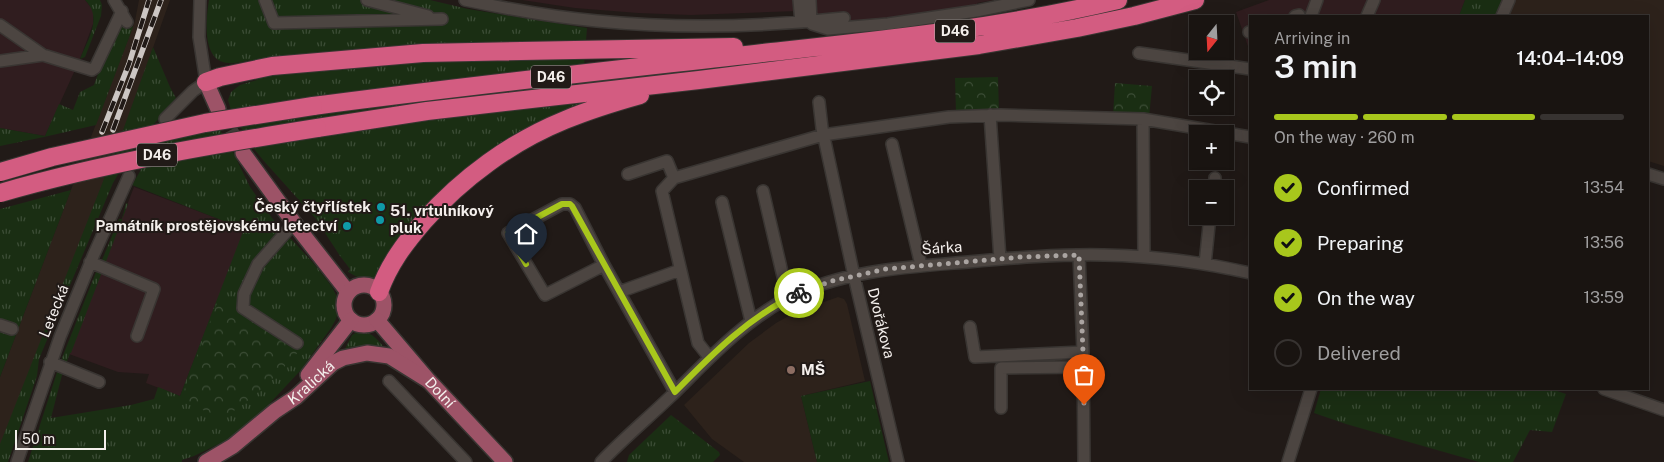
<!DOCTYPE html>
<html lang="en">
<head>
<meta charset="utf-8">
<style>
	:root { --surface:#191411; --page:#26211f; --text:#f1f3f6; --muted:#9f9e9f; --line:#373331; --accent:#a8c71c }
	body { margin:0; font-family:"Public Sans",sans-serif; background:var(--page); color:var(--text); height:100vh; display:flex; flex-direction:column; font-size:19px; white-space:nowrap }
	* { box-sizing:border-box; margin:0 }
	p { font-size:16px; color:var(--muted) }
	.icon { flex:none; width:28px; height:28px; fill:none; stroke:currentColor; stroke-width:2; stroke-linecap:round; stroke-linejoin:round }
	.map { position:relative; flex:1; overflow:hidden }
	.panel { position:absolute; left:1249px; top:15px; width:400px; height:375px; display:flex; flex-direction:column; background:var(--surface); border-radius:0px; box-shadow:0 5px 20px #0002,0 0 0 1px var(--line) }
	.panel>* { flex:none }
	.needle { width:32px; rotate:198deg }
	.tools { position:absolute; left:1189px; top:15px; display:grid; gap:10px }
	.tools a { display:grid; place-items:center; width:45px; height:45px; border-radius:0px; background:var(--surface); box-shadow:0 5px 20px #0002,0 0 0 1px var(--line); font-size:25px }
	.scale { position:absolute; left:15px; bottom:12px; width:91px; box-sizing:border-box; padding-left:5px; border:2px solid #f4efec; border-top:0; font-size:14px; line-height:18px; white-space:nowrap; color:#f4efec; -webkit-text-stroke:4px #211a17; paint-order:stroke }
	.pin { position:absolute; display:grid; place-items:center; width:42px; height:42px; color:#fff; margin:-51px -21px; border-radius:50% 50% 50% 0; rotate:-45deg; box-shadow:0 0 5px #0007 }
	.pin .icon { rotate:45deg }
	.courier { position:absolute; display:grid; place-items:center; width:50px; height:50px; margin:-25px; border:4px solid #a8c71c; border-radius:50%; background:#fff; color:#222; box-shadow:0 1px 6px #0007 }
	.headline em { font-style:normal; font-weight:600 }
	.headline div { display:flex; flex-direction:column-reverse }
	.headline { display:flex; align-items:center; justify-content:space-between; height:85px; padding:0 25px }
	h1 { font-size:32px; font-weight:600; line-height:38px }
	.bar { display:grid; grid-template-columns:repeat(4,1fr); gap:8px 5px; align-content:center; height:60px; padding:0 25px }
	.bar i { height:6px; border-radius:4px; background:var(--line) }
	.bar .current { background:var(--accent) }
	.bar p { grid-column:span 4 }
	ol { padding:0 25px; list-style:none }
	li { display:flex; align-items:center; gap:15px; height:55px }
	li p { margin-inline-start:auto }
	li .icon { padding:5px; border-radius:50%; background:var(--accent); color:#111; stroke-width:4 }
	li:last-child { color:var(--muted) }
	li i { width:28px; height:28px; border:2px solid var(--line); border-radius:50% }
	.map>svg:first-child { display:block }
</style>
</head>
<body>
<div class="map">
<svg width="1664" height="462" viewBox="0 0 1664 462">
	<defs>
		<pattern id="grass-tufts" width="24" height="20" patternUnits="userSpaceOnUse" patternTransform="scale(1.25)"><rect width="24" height="20" fill="#1a2e13"/><path d="M3 7l-1-3M5 7V3M7 7l1-3M15 17l-1-3M17 17v-4M19 17l1-3" fill="none" stroke="#3c4d36"/></pattern>
		<pattern id="park-crowns" width="20" height="18" patternUnits="userSpaceOnUse" patternTransform="scale(1.25)"><rect width="20" height="18" fill="#1a2e13"/><path d="M2 6a3 3 0 1 1 6 0M12 15a3 3 0 1 1 6 0" fill="none" stroke="#3c4d36"/></pattern>
	</defs>
	<rect width="100%" height="100%" fill="#211a17"/>
	<!-- built -->
	<path fill="#2d221b" d="M139,0H170L128,118L0,449V377L135,21Z
		M1502,0H1664V166L1648,161V16H1495Z
		M838,297L844,299L847,304L865,381L801,396L817,462H744L712,439L684,405L749,343L776,323L796,312Z"/>
	<!-- industrial -->
	<path fill="#301d1f" d="M0,0H85L93,10V24L80,59L45,136L0,128Z
		M522,0H994L977,3V9L828,25L798,11L691,15L638,13L575,8Z
		M1269,0H1465L1459,16H1250V52L1236,12Z
		M134,187L245,229L180,396L146,383L149,374L118,372L69,354Z"/>
	<!-- grass -->
	<path fill="url(#grass-tufts)" d="M85,0H100L102,5L101,16L85,57L80,59C88,39 103,18 85,0Z
		M209,0H430L468,9L587,28L581,103L531,127L396,242L384,258L387,261L377,281L359,278L348,272L350,269L340,256L316,219L263,160L251,145L231,110L228,100L231,92L240,85L257,80L252,60C244,61 236,64 229,63C201,62 206,19 209,0Z
		M1465,0H1502L1495,16H1459Z
		M127,22L133,27L96,125L44,137L0,146V128L45,136L59,104L73,110L80,92L94,85C102,64 110,37 127,22Z
		M153,47L170,87L176,98L133,149L113,183L39,359L37,376L8,462H0V444L122,133Z
		M190,116L207,119L220,130L229,144L250,187L272,218L315,265L332,287L337,297L339,308L336,319L331,328L300,371L259,415L229,439L194,456L182,460V462H28L60,363L96,272H102L105,263L102,260L119,219H122L126,203L128,204L71,353H70L62,375L51,418L131,405L154,399L158,387L180,396L244,229L132,185L163,132L176,120Z
		M71,190L0,377V209Z
		M359,331C370,331 376,338 383,346V348L344,351L352,335Z
		M870,381L889,462H817L801,396Z
		M1321,389H1551L1566,394L1552,432L1530,430L1513,462H1479L1346,424L1314,413Z
		M671,415L719,452L720,455L713,462H627L629,455Z"/>
	<!-- park -->
	<path fill="url(#park-crowns)" d="M998,77L999,112L956,113L955,78Z
		M1115,83L1152,86L1149,118L1113,115Z
		M219,298L301,349C276,376 255,398 223,418L180,401Z"/>
	<g fill="none" stroke-linecap="round" stroke-linejoin="round">
		<!-- major-tunnel -->
		<path stroke="#413a37" stroke-width="15" stroke-dasharray="15 8" stroke-linecap="butt" d="M219,110L242,151"/>
		<defs>
			<path id="minor" d="M114,0L127,22
				M265,0L274,23L442,19
				M367,0L428,16
				M465,0C508,9 552,17 597,21C679,29 762,27 844,18
				M799,0L801,22
				M810,0L811,22
				M1295,16L1299,15
				M1311,16L1317,0
				M1367,16L1374,0
				M1502,16L1509,0
				M812,24L828,29L888,24L976,11L1029,0
				M0,25L43,55L92,70L95,68L122,11
				M1249,32H1250
				M1139,53L1250,69
				M0,61L43,55
				M819,102L822,128L854,276L898,462
				M990,115L1000,259
				M165,119L193,91L206,82L199,37L200,0
				M1143,119L1144,257
				M892,144L921,265
				M628,174L667,161L674,178
				M1648,174L1664,179
				M1214,189L1215,178
				M763,191L788,298
				M722,202L751,321
				M562,204H570L575,208L604,265L545,295L508,233Z
				M294,223L258,264L244,294L243,308L297,343
				M1079,255L1083,352L1084,462
				M90,262L154,289L137,336
				M1205,264L1210,216
				M604,265L675,392
				M619,292L680,270
				M0,325L12,329
				M970,327L975,357L1083,352
				M709,357L698,343L662,191L674,178L823,135L949,117L1001,115L1143,119L1250,137
				M50,362L99,382
				M389,381L466,462
				M1604,389L1664,410
				M1001,408V368L1083,367
				M17,462L60,337L94,254L129,176
				M601,462C623,439 647,419 670,397C707,361 742,322 788,298C844,270 907,267 968,262C1013,258 1059,254 1104,255C1153,256 1202,262 1250,273
				M1288,462L1311,389"/>
			<g id="major">
				<path d="M206,82L218,109"/>
				<path d="M243,153L294,223L348,292"/>
				<circle cx="364" cy="305" r="20"/>
				<path id="s1" d="M377,320L429,381L505,462"/>
				<path d="M308,375L351,320"/>
				<path id="s2" d="M206,462L233,446L275,411L296,397L333,363L343,358L367,353L389,356L429,381"/>
			</g>
			<path id="highway" d="M206,82L220,77L272,66L423,53L734,47
				M313,106C463,86 613,70 763,53C882,40 1001,28 1118,0
				M317,128L427,111L699,80L979,45L1077,28L1134,16L1195,0
				M379,292C389,264 405,243 424,221C462,178 511,142 565,120C589,110 615,102 640,95"/>
		</defs>
		<!-- minor casing -->
		<use href="#minor" stroke="#393532" stroke-width="14"/>
		<!-- major casing -->
		<use href="#major" stroke="#393532" stroke-width="18"/>
		<!-- highway casing -->
		<use href="#highway" stroke="#393532" stroke-width="20"/>
		<!-- minor -->
		<use href="#minor" stroke="#4c4541" stroke-width="11"/>
		<!-- major -->
		<use href="#major" stroke="#9d5367" stroke-width="15"/>
		<!-- highway -->
		<use href="#highway" stroke="#d35c81" stroke-width="18"/>
		<defs>
			<path id="rail" d="M113,130L161,0
				M102,132L129,64L149,0"/>
		</defs>
		<!-- rail casing -->
		<use href="#rail" stroke="#ccc6c3" stroke-width="5.5"/>
		<!-- rail -->
		<use href="#rail" stroke="#211a17" stroke-width="4" stroke-dasharray="11" stroke-linecap="butt"/>
		<defs>
			<path id="highway-bridge" d="M0,172L52,157L205,123L313,106
				M0,193C104,163 210,145 317,128"/>
		</defs>
		<!-- highway-bridge casing -->
		<use href="#highway-bridge" stroke="#393532" stroke-width="20" stroke-linecap="butt"/>
		<!-- highway-bridge -->
		<use href="#highway-bridge" stroke="#d35c81" stroke-width="18"/>
	</g>
	<g fill="none" stroke-linecap="round" stroke-linejoin="round">
		<!-- done -->
		<path stroke="#aaa4a1" stroke-width="5" stroke-dasharray="0 9" d="M799,293L832,281L886,269L1021,257L1079,255L1083,352L1084,405"/>
		<!-- route -->
		<path stroke="#a8c71c" stroke-width="6" d="M526,264L508,233L562,204H570L572,206L675,392C712,354 750,316 799,293"/>
	</g>
	<!-- markers -->
	<g fill="#0f9aa8" stroke="#211a17" stroke-width="2">
		<circle cx="381" cy="207" r="5"/>
		<circle cx="380" cy="220" r="5"/>
		<circle cx="347" cy="226" r="5"/>
	</g>
	<circle fill="#8d6e63" stroke="#211a17" stroke-width="2" cx="791" cy="370" r="5"/>
	<g text-anchor="middle" stroke-width="4" stroke-linejoin="round" paint-order="stroke">
		<!-- shield labels -->
		<g fill="#211a17" stroke="#b5afac" stroke-width="1">
			<rect x="935" y="19.5" width="40" height="23" rx="4"/>
			<rect x="531" y="65.5" width="40" height="23" rx="4"/>
			<rect x="137" y="143.5" width="40" height="23" rx="4"/>
		</g>
		<g font-size="14" font-weight="bold" fill="#f4efec">
			<text x="955" y="36">D46</text>
			<text x="551" y="82">D46</text>
			<text x="157" y="160">D46</text>
		</g>
		<!-- poi labels -->
		<g font-size="15" font-weight="bold" fill="#f4efec" stroke="#211a17" text-anchor="end">
			<text x="371" y="212">Český čtyřlístek</text>
			<text x="390" y="216" text-anchor="start">51. vrtulníkový<tspan x="390" dy="17">pluk</tspan></text>
			<text x="337" y="231">Památník prostějovskému letectví</text>
			<text x="801" y="375" text-anchor="start">MŠ</text>
		</g>
		<!-- street labels -->
		<g font-size="15" fill="#f4efec" stroke="#211a17">
			<text transform="translate(942 248) rotate(-4)" y="5">Šárka</text>
			<text transform="translate(54 311) rotate(-68)" y="5">Letecká</text>
			<text transform="translate(881 323) rotate(76)" y="5">Dvořákova</text>
			<text dy="5" stroke="none"><textPath href="#s2" startOffset="132">Kralická</textPath></text>
			<text dy="5" stroke="none"><textPath href="#s1" startOffset="96">Dolní</textPath></text>
		</g>
	</g>
</svg>
<div class="tools">
<a><svg class="needle" viewBox="-14 -14 28 28"><path d="M0-13l5 13h-10z" fill="#e53935"/><path d="M0 13l5-13h-10z" fill="#9f9e9f"/></svg></a>
<a><svg class="icon" aria-label="locate" viewBox="0 0 24 24"><circle cx="12" cy="12" r="6"/><path d="M12 2v4M12 18v4M2 12h4M18 12h4"/></svg></a>
<a>+</a>
<a>−</a>
</div>
<div class="scale">50 m</div>
<div class="pin" style="left:1084px;top:405px;background:#ea580c"><svg class="icon" aria-label="bag" viewBox="0 0 24 24"><path d="M5 8h14l-1 12H6zM9 8a3 3 0 0 1 6 0"/></svg></div>
<div class="pin" style="left:526px;top:264px;background:#1f2937"><svg class="icon" aria-label="home" viewBox="0 0 24 24"><path d="M3 11l9-7 9 7M6 9v11h12V9"/></svg></div>
<div class="courier" style="left:799px;top:293px"><svg class="icon" aria-label="bike" viewBox="0 0 24 24"><circle cx="6" cy="16" r="4"/><circle cx="18" cy="16" r="4"/><path d="M6 16l4-8h5l3 8M10 8l3 8H6M13 5h3"/></svg></div>
<section class="panel">
<div class="headline"><div><h1>3 min</h1><p>Arriving in</p></div><em>14:04–14:09</em></div>
<div class="bar"><i class="current"></i><i class="current"></i><i class="current"></i><i></i><p>On the way · 260 m</p></div>
<ol>
<li><svg class="icon" aria-label="check" viewBox="0 0 24 24"><path d="M5 12l5 5 9-10"/></svg>Confirmed<p>13:54</p></li>
<li><svg class="icon" aria-label="check" viewBox="0 0 24 24"><path d="M5 12l5 5 9-10"/></svg>Preparing<p>13:56</p></li>
<li><svg class="icon" aria-label="check" viewBox="0 0 24 24"><path d="M5 12l5 5 9-10"/></svg>On the way<p>13:59</p></li>
<li><i></i>Delivered</li>
</ol>
</section>
</div>
</body>
</html>
